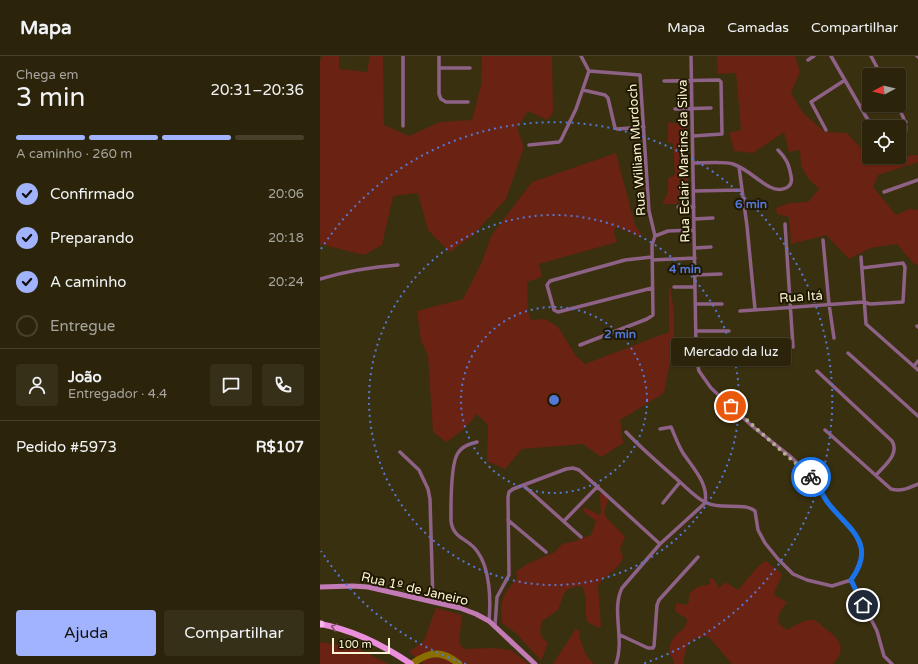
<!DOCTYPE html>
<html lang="pt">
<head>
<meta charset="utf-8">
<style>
	:root { --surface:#2b240b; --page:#373019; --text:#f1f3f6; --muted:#a6a49d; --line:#47412c; --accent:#a1b3fd }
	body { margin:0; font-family:"Varela Round",sans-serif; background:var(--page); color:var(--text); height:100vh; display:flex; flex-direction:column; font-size:15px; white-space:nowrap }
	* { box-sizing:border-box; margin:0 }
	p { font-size:13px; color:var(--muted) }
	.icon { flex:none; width:22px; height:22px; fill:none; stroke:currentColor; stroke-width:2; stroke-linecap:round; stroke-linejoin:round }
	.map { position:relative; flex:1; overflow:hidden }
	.side { display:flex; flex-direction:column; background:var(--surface); width:320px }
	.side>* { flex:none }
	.needle { width:26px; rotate:263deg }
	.buttons { position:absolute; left:542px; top:12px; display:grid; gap:8px }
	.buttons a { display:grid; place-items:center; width:44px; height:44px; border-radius:4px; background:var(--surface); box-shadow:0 1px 3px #0004,0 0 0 1px var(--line); font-size:20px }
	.scale { position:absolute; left:12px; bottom:10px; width:58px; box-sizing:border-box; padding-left:4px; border:2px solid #fdf4d5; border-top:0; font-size:11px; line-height:14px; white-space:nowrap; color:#fdf4d5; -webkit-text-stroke:3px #1f1801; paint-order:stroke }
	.pin { position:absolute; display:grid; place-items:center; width:34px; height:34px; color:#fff; margin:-17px; border:2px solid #fff; border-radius:50%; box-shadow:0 1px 4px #0007 }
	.courier { position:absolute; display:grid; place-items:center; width:40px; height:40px; margin:-20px; border:3px solid #1a73e8; border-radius:50%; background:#fff; color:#222; box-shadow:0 1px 5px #0007 }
	.bubble { position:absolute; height:28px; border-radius:4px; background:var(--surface); box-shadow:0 1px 3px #0004,0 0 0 1px var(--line); font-size:13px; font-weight:600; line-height:28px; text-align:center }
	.head em { font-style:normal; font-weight:600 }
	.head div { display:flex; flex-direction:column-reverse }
	.head { display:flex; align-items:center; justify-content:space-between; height:68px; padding:0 16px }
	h1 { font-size:26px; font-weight:600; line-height:30px }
	.bar { display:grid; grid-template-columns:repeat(4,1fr); gap:6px 4px; align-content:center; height:48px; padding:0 16px }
	.bar i { height:5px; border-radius:3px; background:var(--line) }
	.bar .on { background:var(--accent) }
	.bar p { grid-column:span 4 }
	.line { display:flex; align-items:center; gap:10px; padding:0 16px; border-top:1px solid var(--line) }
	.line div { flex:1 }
	.round { display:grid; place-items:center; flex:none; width:42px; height:42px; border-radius:4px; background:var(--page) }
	ol { padding:0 16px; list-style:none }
	li { display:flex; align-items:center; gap:12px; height:44px }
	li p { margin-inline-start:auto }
	li .icon { padding:4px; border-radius:50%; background:var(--accent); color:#111; stroke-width:4 }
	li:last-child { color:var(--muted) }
	li i { width:22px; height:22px; border:2px solid var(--line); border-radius:50% }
	.button { display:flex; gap:8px; margin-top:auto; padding:8px 16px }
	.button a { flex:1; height:46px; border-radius:4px; background:var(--accent); color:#111; font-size:16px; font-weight:600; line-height:46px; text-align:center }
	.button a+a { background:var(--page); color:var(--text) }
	header { display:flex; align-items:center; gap:24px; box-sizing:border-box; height:56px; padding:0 20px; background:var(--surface); border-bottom:1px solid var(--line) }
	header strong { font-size:19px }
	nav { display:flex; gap:22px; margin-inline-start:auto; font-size:14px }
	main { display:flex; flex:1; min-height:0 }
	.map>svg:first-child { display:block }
</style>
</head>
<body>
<header>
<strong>Mapa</strong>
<nav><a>Mapa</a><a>Camadas</a><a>Compartilhar</a></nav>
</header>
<main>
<section class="side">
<div class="head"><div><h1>3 min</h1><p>Chega em</p></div><em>20:31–20:36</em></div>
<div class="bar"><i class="on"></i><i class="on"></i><i class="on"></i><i></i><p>A caminho · 260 m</p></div>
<ol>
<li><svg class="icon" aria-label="check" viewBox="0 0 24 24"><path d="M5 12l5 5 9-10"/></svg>Confirmado<p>20:06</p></li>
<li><svg class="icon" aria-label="check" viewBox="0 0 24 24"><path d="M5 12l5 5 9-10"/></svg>Preparando<p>20:18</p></li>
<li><svg class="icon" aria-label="check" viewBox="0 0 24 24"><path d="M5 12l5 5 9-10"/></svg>A caminho<p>20:24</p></li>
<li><i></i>Entregue</li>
</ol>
<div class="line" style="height:72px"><a class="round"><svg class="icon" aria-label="person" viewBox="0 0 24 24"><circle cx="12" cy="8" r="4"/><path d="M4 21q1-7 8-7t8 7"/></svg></a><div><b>João</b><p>Entregador · 4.4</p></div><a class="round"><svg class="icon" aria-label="chat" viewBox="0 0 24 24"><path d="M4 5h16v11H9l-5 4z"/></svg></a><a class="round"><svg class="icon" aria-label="phone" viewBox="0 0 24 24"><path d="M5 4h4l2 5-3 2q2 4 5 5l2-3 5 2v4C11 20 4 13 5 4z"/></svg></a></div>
<div class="line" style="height:52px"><div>Pedido #5973</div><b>R$107</b></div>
<div class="button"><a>Ajuda</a><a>Compartilhar</a></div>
</section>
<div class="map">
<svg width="598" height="608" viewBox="0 0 598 608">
	<rect width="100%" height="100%" fill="#39300f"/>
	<!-- green -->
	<path fill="#6a2213" d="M2,0H19V13L47,16L50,0H63L64,69L89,80L120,66L152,64L161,29L162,0H232L233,57L227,64L208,55L197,72L204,91L186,143L153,179L130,196L108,174L98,137L73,140L62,189L44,199L0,188V5Z
		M397,0H475L480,16L471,37L483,57L505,76L527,77L549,101L566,102L598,99V106L558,119L553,131L576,159L589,153L598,154V209L593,207L577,188L550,192L529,203L506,179L471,188L469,161L457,158L456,152L470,147L488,146L499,133L488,122L481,110L480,94L469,96L464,76L433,97L414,95L409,77L421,74L416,17L398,18Z
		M348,66L368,70V138L360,139L358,142L357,148H342L348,136V123L355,118L353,88L348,86Z
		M296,97L315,169L323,181L296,171L294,176L297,186L219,208L222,221L207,226L208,255L211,264L225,263L238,271L256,300L265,308L349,276V232L350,229L354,256V283L344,337L300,364L303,387L281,401L263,388L202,393L185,413L167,405L168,369L157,358L143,374L126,386L113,376L108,299L101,285L97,255L143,243L162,206L171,180L212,126Z
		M280,438H285L288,444L284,456L286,461L305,481L300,493L303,501C299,515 282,519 278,531L281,570L280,572L267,566L266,559V544L263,531L258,530L248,533L244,537L238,554L222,565C220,573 218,582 228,586L221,605L197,578L182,567C180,543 182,540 197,522L196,516L207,508L235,496L242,488L255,485L271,479L276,465L264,456V451L279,459L281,457Z
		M446,505L462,518C460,526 455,532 454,539L467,546C459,557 452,566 467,574C473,571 482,564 490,564C495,563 499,567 503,571C518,582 529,590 513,608H412L389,581C370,579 364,591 364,608H354V606L349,596C349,591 351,585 354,581C361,573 366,575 367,563L355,555L356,548L358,547L367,549L369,545V538L377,531L390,528L389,523L393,522L399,532L405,526L418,534C424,528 440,506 446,505Z
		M116,552L142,559L139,587L144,593L173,592L191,594L209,608H104L89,596L104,585Z
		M255,574H259C260,587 264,599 274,608H233Z
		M0,586L37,592L68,608H0Z"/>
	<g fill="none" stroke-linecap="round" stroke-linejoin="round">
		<!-- river -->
		<path stroke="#886f00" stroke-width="7" d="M92,608C109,595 122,594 139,608"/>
		<!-- street -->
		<path stroke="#8e6186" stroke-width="3.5" d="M83,0V70
			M119,0V38L121,43L126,46H148
			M371,0L376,291L377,306L379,315L391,332L432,370L470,400L495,424L499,428L503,439L509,448L535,478L541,492V502L535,518L531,524L557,575L564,600L572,608
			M511,0L552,71
			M551,0L561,19
			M597,0L598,1
			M488,4L494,0
			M119,12H150
			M269,15L320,19L329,155L335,180
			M344,25L399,24L401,26L402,78L373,80
			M263,34L285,39L288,42L295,72L297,73L324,71
			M577,49C585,63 591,75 579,88
			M355,53L391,52
			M578,71L586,66
			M506,74L491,46L525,24
			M209,89L239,86L241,84L256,53L269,15L261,0
			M373,107C383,107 405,105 413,108C426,112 438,125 450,131C460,136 474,133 471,120C469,108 466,102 458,94
			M419,111L427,170L435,253
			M374,135L422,134
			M564,136L598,124
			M358,151H374
			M374,163L393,162
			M465,168L473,291
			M335,180L348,175L374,174
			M503,184L509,248L514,282
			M375,192L391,191
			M332,201L305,204L230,225L227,229L234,254L238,256L332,232
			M541,201L546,268L598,314
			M332,204L375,202
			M375,219L401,218
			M0,223C27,215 50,211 78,209
			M354,231H375
			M375,248H402
			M420,255L544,246L550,248L583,246L585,211L583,207L542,212
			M597,270L598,271
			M376,275H409
			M260,289L327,263L333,259L332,189L335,180
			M528,297L598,360
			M594,310L598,305
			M497,315L572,385C580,398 564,410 556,419
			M340,373L351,371C355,380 358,389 363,397C373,412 389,428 385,447
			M505,374L571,433C582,436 588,432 598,428
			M306,376C323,394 342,410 360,426C368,433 377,443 387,447C400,454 424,446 435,455L438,474L445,487L458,503L473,518L487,524L512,530L531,524
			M157,386C150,388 142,390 138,397C130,408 131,451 131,465C133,483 148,482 157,495C170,512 171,544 169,565
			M80,396L99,414L108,433L110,443L113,546
			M203,429L261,481
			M343,447L360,426
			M188,464L226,496
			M244,465L278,430
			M175,570L177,541L189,519L188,441L189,436L193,433L246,413L253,412L259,414L340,488
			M300,579L328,592H333L334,590L337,549L339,544L378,501
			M296,608C305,583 291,554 302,532L340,488L385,447"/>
		<!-- secondary -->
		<path stroke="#c37bb6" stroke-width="5" d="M0,531L33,530L48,531L140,552L156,558L169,565L215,608"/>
		<!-- primary -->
		<path stroke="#eb8fdc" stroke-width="6" d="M0,568C34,574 63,589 91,608"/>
		<!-- highway -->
		<path stroke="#f8b5eb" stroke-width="7" d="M0,568H1"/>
	</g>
	<!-- one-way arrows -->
	<defs><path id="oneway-chevron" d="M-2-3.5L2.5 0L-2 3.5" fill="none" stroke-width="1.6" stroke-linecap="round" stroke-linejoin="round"/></defs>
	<use stroke="#85546e" href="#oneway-chevron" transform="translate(14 571) rotate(-165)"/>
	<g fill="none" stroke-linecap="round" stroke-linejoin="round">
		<!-- done -->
		<path stroke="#b8af90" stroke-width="4" stroke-dasharray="0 7.2" d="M411,350L491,421"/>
		<!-- route -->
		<path stroke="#1a73e8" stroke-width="5" d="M491,421C500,429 501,438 508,447C528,473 558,487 531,524L543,549"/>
	</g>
	<!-- distance rings -->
	<g fill="none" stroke="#5578d7" stroke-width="2" stroke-dasharray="2 4">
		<circle cx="234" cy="344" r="93"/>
		<circle cx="234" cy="344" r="185"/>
		<path d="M146 608A278 278 0 0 1 1 495M1 193A278 278 0 1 1 322 608"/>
	</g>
	<g text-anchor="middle" stroke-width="4" stroke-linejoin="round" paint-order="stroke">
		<!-- street labels -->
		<g font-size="13" fill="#fdf4d5" stroke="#1f1801">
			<text transform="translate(316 94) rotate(-94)" y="5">Rua William Murdoch</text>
			<text transform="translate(363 105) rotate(-91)" y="5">Rua Eclair Martins da Silva</text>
			<text transform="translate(481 240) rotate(-4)" y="5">Rua Itá</text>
			<text transform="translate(95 532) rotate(13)" y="5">Rua 1º de Janeiro</text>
		</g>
	</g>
	<circle cx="234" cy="344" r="6" fill="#5578d7" stroke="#1f1801" stroke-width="2"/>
	<g font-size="12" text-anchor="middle" font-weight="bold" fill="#5578d7" stroke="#1f1801" stroke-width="4" stroke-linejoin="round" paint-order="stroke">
		<text x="431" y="152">6 min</text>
		<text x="365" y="217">4 min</text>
		<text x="300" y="282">2 min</text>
	</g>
</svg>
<div class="buttons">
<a><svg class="needle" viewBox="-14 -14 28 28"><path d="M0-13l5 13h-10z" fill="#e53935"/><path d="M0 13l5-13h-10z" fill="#a6a49d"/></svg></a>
<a><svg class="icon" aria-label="locate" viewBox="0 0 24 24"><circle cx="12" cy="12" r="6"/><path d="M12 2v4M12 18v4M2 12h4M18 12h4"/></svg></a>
</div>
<div class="scale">100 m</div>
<div class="pin" style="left:411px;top:350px;background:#ea580c"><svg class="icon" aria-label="bag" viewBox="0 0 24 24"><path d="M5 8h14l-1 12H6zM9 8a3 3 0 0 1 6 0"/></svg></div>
<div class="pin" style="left:543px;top:549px;background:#1f2937"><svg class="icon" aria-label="home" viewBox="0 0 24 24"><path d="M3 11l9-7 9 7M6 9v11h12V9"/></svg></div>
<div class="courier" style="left:491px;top:421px"><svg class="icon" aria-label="bike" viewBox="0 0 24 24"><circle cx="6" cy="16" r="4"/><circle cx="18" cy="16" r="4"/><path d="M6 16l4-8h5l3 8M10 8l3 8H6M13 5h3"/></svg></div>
<div class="bubble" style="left:351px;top:282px;width:120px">Mercado da luz</div>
</div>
</main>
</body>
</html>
